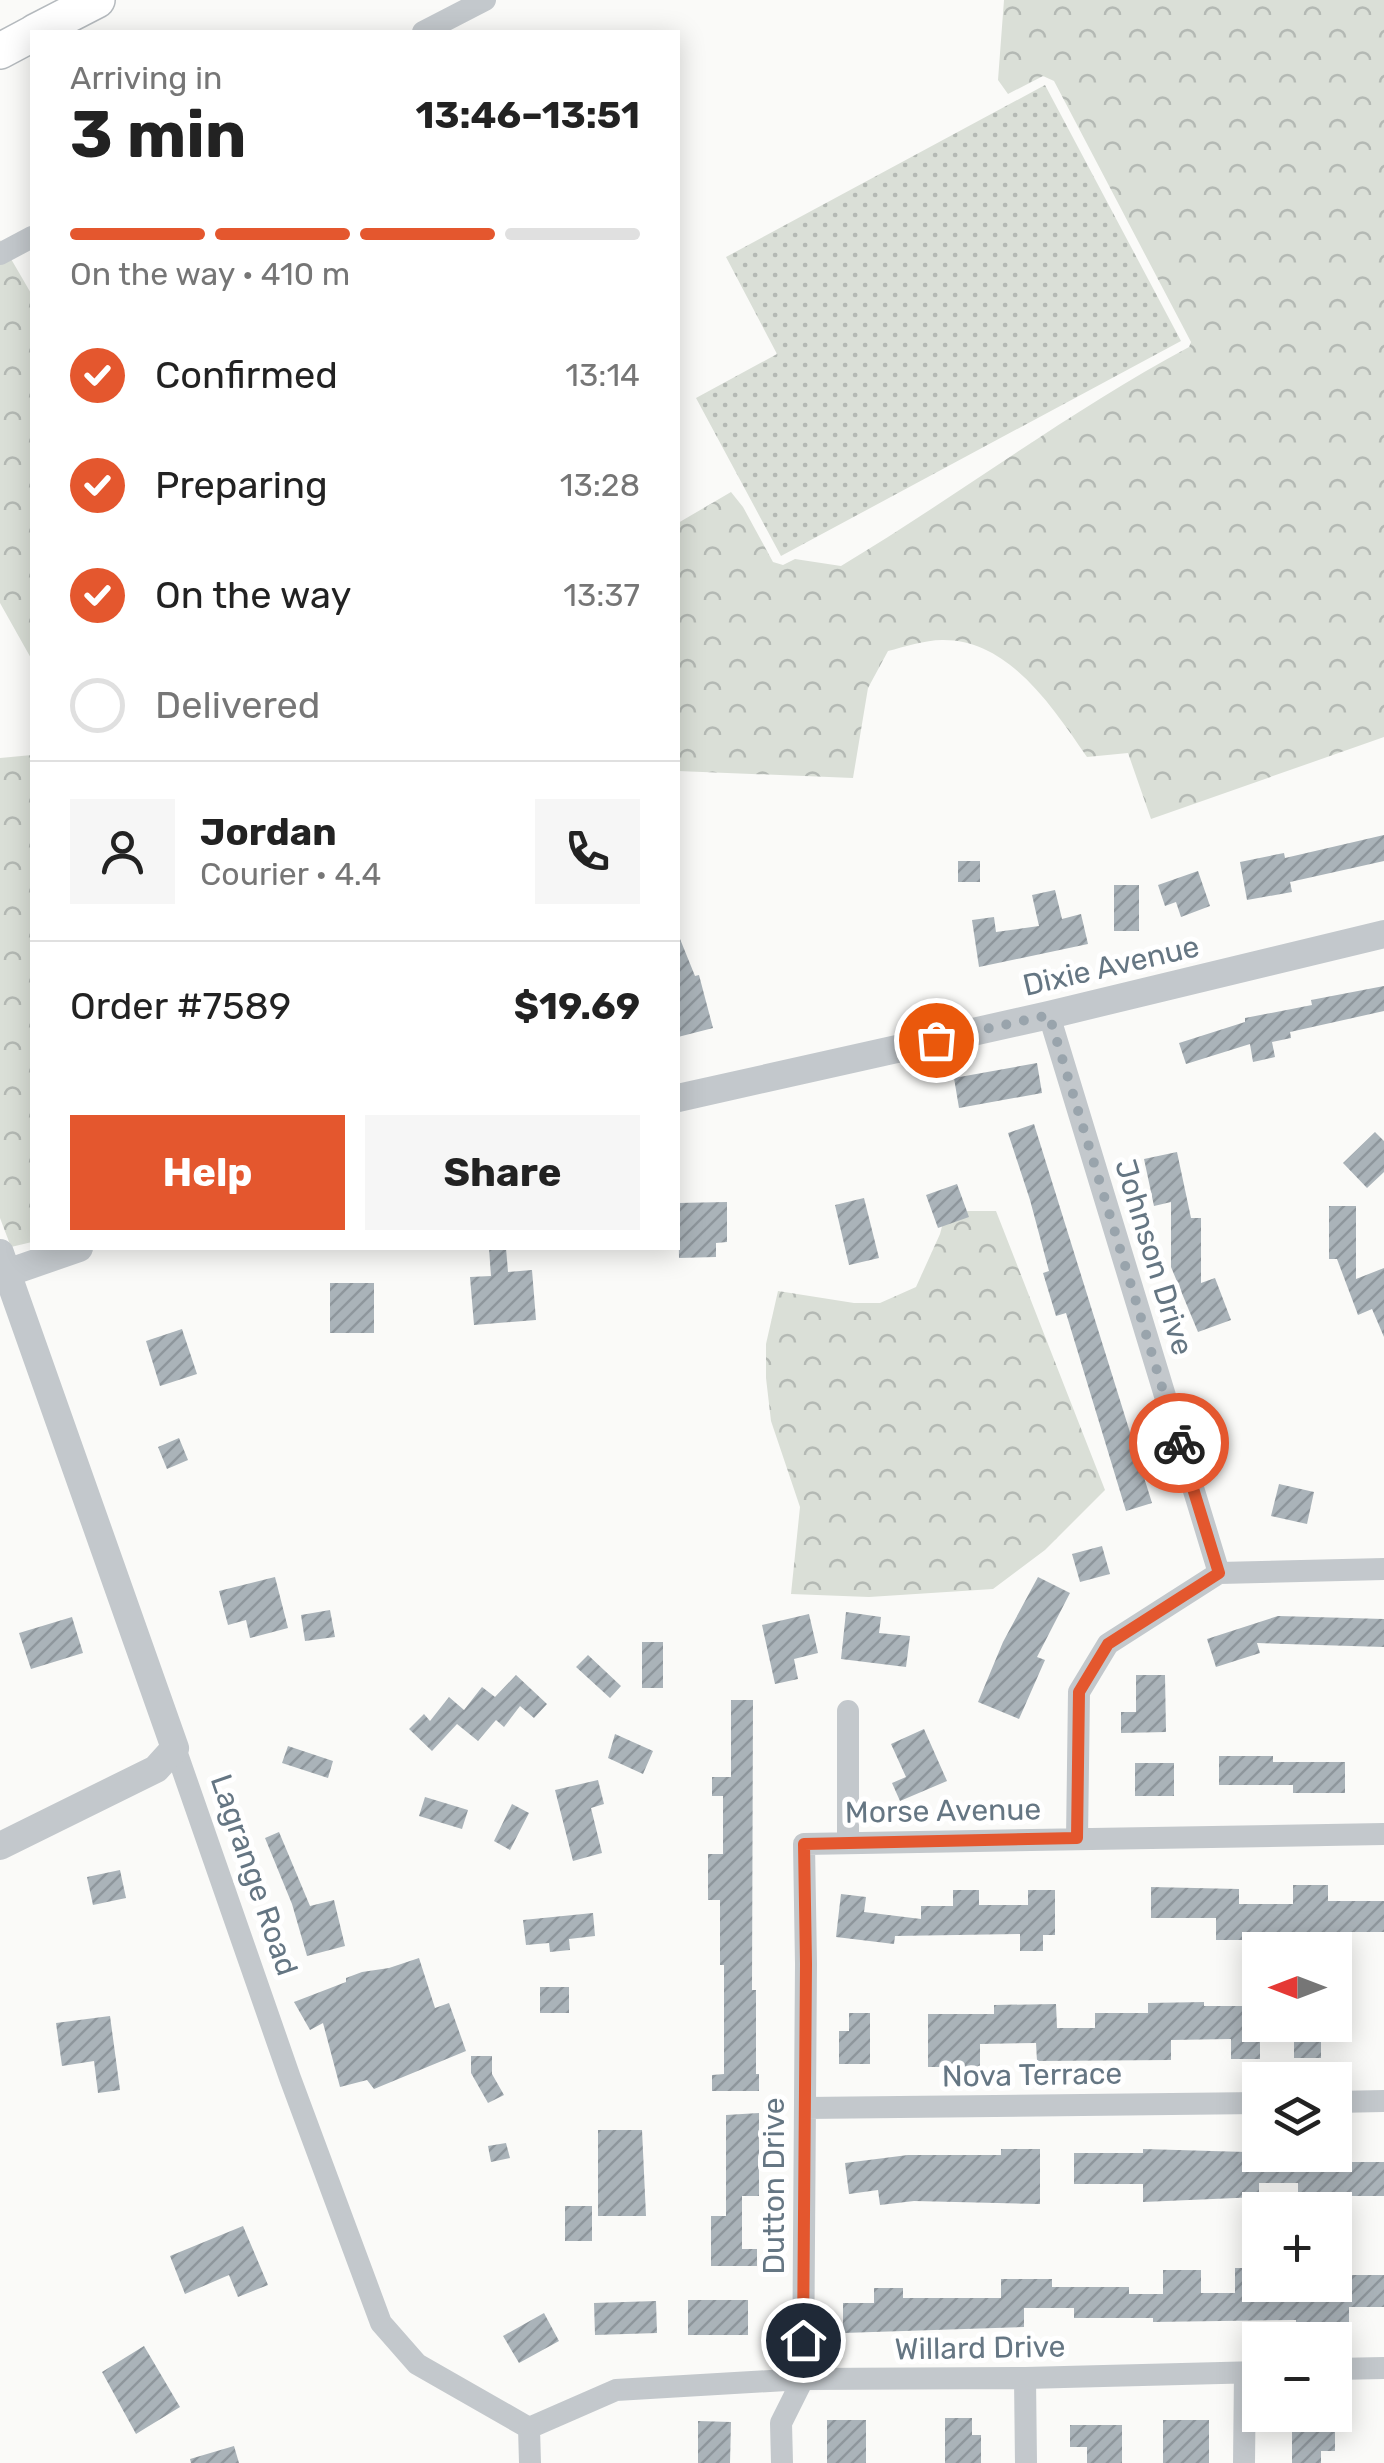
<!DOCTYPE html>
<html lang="en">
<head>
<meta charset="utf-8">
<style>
	:root { --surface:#fff; --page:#f6f6f6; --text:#222; --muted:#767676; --line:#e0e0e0; --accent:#e4572e }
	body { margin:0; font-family:Rubik,sans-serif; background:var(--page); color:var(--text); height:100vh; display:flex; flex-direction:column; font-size:38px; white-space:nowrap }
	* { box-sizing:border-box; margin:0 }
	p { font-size:32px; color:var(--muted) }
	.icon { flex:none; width:55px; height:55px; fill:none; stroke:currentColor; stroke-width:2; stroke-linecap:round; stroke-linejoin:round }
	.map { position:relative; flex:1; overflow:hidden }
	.panel { position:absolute; left:30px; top:30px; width:650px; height:1220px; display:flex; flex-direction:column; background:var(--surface); border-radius:0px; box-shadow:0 5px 25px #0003 }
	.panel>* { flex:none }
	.needle { width:65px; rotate:270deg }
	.buttons { position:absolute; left:1242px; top:1932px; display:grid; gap:20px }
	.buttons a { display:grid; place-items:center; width:110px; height:110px; border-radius:0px; background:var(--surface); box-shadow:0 5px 25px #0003; font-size:50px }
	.pin { position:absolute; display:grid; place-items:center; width:85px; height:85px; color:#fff; margin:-42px; border:5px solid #fff; border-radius:50%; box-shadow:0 2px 10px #0007 }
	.courier { position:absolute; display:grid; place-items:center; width:100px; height:100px; margin:-50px; border:8px solid #e4572e; border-radius:50%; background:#fff; color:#222; box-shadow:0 2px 12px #0007 }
	.summary em { font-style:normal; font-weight:700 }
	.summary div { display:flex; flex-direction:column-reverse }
	.summary { display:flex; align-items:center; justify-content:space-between; height:170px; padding:0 40px }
	h1 { font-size:65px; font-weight:700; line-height:75px }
	.bar { display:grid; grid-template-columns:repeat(4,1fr); gap:15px 10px; align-content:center; height:120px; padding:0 40px }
	.bar i { height:12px; border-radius:8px; background:var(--line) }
	.bar .active { background:var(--accent) }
	.bar p { grid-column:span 4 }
	.line { display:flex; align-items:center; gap:25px; padding:0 40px; border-top:2px solid var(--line) }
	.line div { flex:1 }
	.round { display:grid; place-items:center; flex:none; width:105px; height:105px; border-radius:0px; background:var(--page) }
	ol { padding:0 40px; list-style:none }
	li { display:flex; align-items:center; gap:30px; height:110px }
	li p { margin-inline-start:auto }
	li .icon { padding:10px; border-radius:50%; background:var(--accent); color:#fff; stroke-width:4 }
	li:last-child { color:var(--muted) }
	li i { width:55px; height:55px; border:5px solid var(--line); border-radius:50% }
	.cta { display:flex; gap:20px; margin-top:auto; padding:20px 40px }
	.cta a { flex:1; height:115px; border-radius:0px; background:var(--accent); color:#fff; font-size:40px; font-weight:700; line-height:115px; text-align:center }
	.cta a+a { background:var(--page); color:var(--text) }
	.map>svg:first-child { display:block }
</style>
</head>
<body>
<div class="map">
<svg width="1384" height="2463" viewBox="0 0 1384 2463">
	<defs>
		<pattern id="grass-dots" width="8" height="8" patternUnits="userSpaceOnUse" patternTransform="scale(2.5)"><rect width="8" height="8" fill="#dadfd7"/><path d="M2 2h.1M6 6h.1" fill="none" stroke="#b4b9b4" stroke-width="1.8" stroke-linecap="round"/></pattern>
		<pattern id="forest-crowns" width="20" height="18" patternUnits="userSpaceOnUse" patternTransform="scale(2.5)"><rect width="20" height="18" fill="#dadfd7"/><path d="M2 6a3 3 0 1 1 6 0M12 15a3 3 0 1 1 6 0" fill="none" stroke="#b4b9b4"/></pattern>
		<pattern id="building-hatch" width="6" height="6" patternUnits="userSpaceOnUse" patternTransform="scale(2.5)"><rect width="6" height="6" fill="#aab3b9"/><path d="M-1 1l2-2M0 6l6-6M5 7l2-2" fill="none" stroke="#8e969c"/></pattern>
	</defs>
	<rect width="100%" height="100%" fill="#fafaf8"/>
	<!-- grass -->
	<path fill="url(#grass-dots)" d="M1045,85L1181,341L781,556L696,398L777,354L726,257Z"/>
	<!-- forest -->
	<path fill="url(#forest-crowns)" d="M1004,0H1384V737L1151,819L1128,753L1087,757C1053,708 1009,639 942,640C925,640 904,647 888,651L868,688L853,778L678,771V523L731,492L743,507L773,562L783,565L795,559L841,566C959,495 1068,412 1189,347L1191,342L1054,81L1043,76L1008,94L998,80Z
		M0,240L32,295V660L0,603Z
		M32,755V1242L11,1247L0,1218V758Z
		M946,1211H996L1105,1490L1045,1550L993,1589L869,1597L791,1594L800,1507L771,1421L766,1378V1344L778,1291L854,1303H880L916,1287L940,1234Z"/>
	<!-- building -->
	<path fill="url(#building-hatch)" d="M1384,835V861L1290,882L1292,892L1247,900L1240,862L1284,853L1285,858Z
		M958,861H980V882H958Z
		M1198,871L1210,906L1181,917L1176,902L1165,906L1158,885Z
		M1114,885H1139V931H1114Z
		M1055,890L1062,919L1081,914L1088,944L979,967L972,920L994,917L996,932L1039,926L1032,895Z
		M678,934L695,976L699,975L713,1028L678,1037Z
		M1384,986V1011L1290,1032L1291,1038L1272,1042L1275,1057L1253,1062L1250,1044L1186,1064L1179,1043L1245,1022V1018L1312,1005L1311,1000Z
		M1037,1063L1042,1093L959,1108L954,1078Z
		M1034,1124L1152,1503L1126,1511L1066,1313L1056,1316L1043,1273L1049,1271L1030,1200L1008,1133Z
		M1375,1132L1384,1141V1172L1367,1188L1343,1163Z
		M1177,1152L1191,1218H1201V1283L1215,1278L1231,1320L1198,1332L1171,1267V1202L1154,1206L1144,1159Z
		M957,1184L969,1217L938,1228L926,1195Z
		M864,1198L879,1258L849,1265L835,1205Z
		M727,1202V1242L716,1243V1257L679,1258L678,1203Z
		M1329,1206H1356V1279L1384,1268V1337L1372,1309L1358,1315L1337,1259H1329Z
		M489,1248H506L508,1272L532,1270L536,1320L474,1325L470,1277L491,1276Z
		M330,1283H374V1333H330Z
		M182,1329L197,1374L160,1386L146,1341Z
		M179,1438L188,1460L167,1469L158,1447Z
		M1279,1484L1314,1492L1307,1524L1271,1516Z
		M1102,1546L1110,1574L1080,1582L1072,1554Z
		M275,1577L288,1628L250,1638L246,1620L228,1625L219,1591Z
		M1038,1577L1070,1593L1037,1657L1045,1660L1019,1719L978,1702L1003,1642Z
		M330,1610L335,1637L305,1641L301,1615Z
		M846,1612L881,1617L879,1633L910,1636L906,1667L841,1659Z
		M809,1614L818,1653L794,1659L798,1679L775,1684L762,1625Z
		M1278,1616L1384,1619V1647L1257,1643L1260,1653L1216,1667L1207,1639Z
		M72,1617L83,1653L31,1669L19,1633Z
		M642,1642H663V1688H642Z
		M588,1655L621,1686L610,1698L576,1667Z
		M516,1675L547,1704L534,1718L520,1706L504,1727L496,1720L478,1741L457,1724L432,1751L409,1729L424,1714L430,1721L449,1697L464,1710L482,1687L495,1697Z
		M1136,1675H1165L1166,1732L1121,1733V1712H1136Z
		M731,1700H753L752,1990H756V2074H759V2091H712V2075L724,2074V1965H720V1900H708V1854H723V1796H712V1777H731Z
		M924,1729L947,1781L900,1801L892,1783L906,1777L891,1744Z
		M615,1734L653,1751L643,1774L608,1758Z
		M288,1746L333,1761L328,1778L282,1763Z
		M1219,1756H1273V1762H1345V1793H1293V1785H1219Z
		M1135,1763H1174V1796H1135Z
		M598,1780L604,1804L591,1808L602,1853L573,1861L555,1790Z
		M425,1797L468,1810L462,1829L419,1816Z
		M512,1804L529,1813L510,1850L494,1841Z
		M279,1832L310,1906L334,1900L345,1946L307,1956L292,1904L265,1838Z
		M120,1870L126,1898L93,1905L87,1877Z
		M1293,1885H1328V1901H1384V1932H1275V1940H1216V1918H1151V1887L1239,1889V1904H1293Z
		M953,1890H979V1905H1028V1890H1055V1935H1043V1951H1020V1934L895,1936L894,1944L836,1937L841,1894L866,1897L864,1912L921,1919V1906H953Z
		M593,1913L595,1936L569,1939L570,1950L550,1952L549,1943L526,1945L523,1920Z
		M419,1958L435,2008L449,2003L466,2051L374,2089L367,2080L340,2087L323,2023L310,2030L294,2002L346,1982V1978L362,1972L389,1968Z
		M540,1987H569V2013H540Z
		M1204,2002V2006H1260V2059H1231V2039L1171,2040V2060L1037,2061L1036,2043L980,2044V2067H928V2014H994V2005L1056,2004L1057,2028H1095V2013H1148V2003Z
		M849,2013H870V2064H839V2031H849Z
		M110,2016L120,2090L98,2093L94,2061L62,2066L56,2023Z
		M1294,2025H1321V2058H1294Z
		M471,2056H492V2074L504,2095L488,2103L471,2073Z
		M759,2113V2196H742V2249H757V2266H711V2216H726V2115Z
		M598,2130H642L646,2216H598Z
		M506,2143L510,2158L491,2162L488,2146Z
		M1001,2149H1040V2204L914,2201L880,2205L878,2190L849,2194L845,2163L908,2155H1001Z
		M1143,2149L1349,2155V2162H1384V2196H1298V2183H1259V2197L1143,2202V2184H1074V2153H1143Z
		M565,2206H592V2241H565Z
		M243,2226L268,2285L238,2297L229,2275L185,2294L170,2256Z
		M1235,2268H1260V2285H1335V2275H1384V2307H1349V2325H1296V2320L1153,2322V2318H1074V2308H1024V2327L843,2333V2303H874V2288H903V2298H1001V2279H1052V2287H1129V2294H1163V2270H1201V2293H1235Z
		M688,2300H748V2335H688Z
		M656,2301L657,2333L595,2335L594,2303Z
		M544,2313L559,2341L519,2363L503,2336Z
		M144,2346L180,2407L136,2434L102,2372Z
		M945,2418H972V2435H981V2463H945Z
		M1292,2419H1335V2451H1321V2463H1292Z
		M827,2420H866V2463H827Z
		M1163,2420H1209V2463H1163Z
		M698,2421L731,2422L730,2463H698Z
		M1070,2425H1122V2463H1087V2447H1070Z
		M234,2446L239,2463H191L190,2459Z"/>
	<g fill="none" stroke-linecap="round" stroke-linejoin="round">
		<defs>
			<path id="primary" d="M35,32L97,0
				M0,51L32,34"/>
		</defs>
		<!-- primary casing -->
		<use href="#primary" stroke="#b5babe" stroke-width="38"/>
		<!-- minor -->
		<path stroke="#c3c8cc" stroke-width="22" d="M423,32L485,0
			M0,254L32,237
			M1049,1015L1219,1573
			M848,1711V1843
			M175,1748L290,2078L381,2323L417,2364L529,2428
			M1077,1839L1079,1692L1108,1644L1219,1573L1384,1569
			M1335,2102L1384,2101
			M805,2108L1260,2103
			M1335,2369L1384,2368
			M1025,2378L1026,2463
			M529,2428L616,2390L803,2379L1025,2378L1260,2372
			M529,2428L530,2463
			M782,2463L781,2423L803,2379L806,1964L804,1844L1384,1834
			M1244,2463L1245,2373"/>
		<!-- tertiary -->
		<path stroke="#c3c8cc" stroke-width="28" d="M678,1098L1049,1015L1384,934
			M0,1253L175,1748L156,1769L0,1846
			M7,1273L79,1248"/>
		<!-- primary -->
		<use href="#primary" stroke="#fff" stroke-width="35"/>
	</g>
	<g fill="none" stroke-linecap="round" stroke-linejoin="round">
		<!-- done -->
		<path stroke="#99a4ac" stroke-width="10" stroke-dasharray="0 18" d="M936,1040L1049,1015L1179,1443"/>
		<!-- route -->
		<path stroke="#e4572e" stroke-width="12" d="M803,2340L806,1964L804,1844L1077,1838L1079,1692L1108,1644L1219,1573L1179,1443"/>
	</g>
	<g text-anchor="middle" stroke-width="10" stroke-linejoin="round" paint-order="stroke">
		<!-- street labels -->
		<g font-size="30" fill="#657683" stroke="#fff">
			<text transform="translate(1111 966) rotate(-13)" y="10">Dixie Avenue</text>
			<text transform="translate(1154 1257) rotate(73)" y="10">Johnson Drive</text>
			<text transform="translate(943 1811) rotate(-1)" y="10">Morse Avenue</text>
			<text transform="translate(254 1875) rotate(71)" y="10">Lagrange Road</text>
			<text transform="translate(1032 2075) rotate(-1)" y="10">Nova Terrace</text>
			<text transform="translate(774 2186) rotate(-90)" y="10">Dutton Drive</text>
			<text transform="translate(980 2348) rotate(-1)" y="10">Willard Drive</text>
		</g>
	</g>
</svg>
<div class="buttons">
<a><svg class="needle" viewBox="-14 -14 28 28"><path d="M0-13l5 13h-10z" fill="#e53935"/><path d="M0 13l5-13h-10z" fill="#767676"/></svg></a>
<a><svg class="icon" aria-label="layers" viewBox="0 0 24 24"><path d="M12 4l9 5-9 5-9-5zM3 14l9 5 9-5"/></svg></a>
<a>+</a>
<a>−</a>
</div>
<div class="pin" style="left:936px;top:1040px;background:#ea580c"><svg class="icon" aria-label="bag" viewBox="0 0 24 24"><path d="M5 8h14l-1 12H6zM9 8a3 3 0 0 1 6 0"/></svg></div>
<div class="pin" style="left:803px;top:2340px;background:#1f2937"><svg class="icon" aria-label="home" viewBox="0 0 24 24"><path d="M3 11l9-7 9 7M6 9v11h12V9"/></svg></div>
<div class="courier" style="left:1179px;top:1443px"><svg class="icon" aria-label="bike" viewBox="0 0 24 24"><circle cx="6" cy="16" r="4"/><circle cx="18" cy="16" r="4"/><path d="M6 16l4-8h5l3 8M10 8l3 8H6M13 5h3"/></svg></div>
<section class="panel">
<div class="summary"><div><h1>3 min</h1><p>Arriving in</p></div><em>13:46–13:51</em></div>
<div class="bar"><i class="active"></i><i class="active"></i><i class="active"></i><i></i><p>On the way · 410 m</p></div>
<ol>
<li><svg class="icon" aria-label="check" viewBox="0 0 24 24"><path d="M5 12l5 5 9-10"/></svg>Confirmed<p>13:14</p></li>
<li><svg class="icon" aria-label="check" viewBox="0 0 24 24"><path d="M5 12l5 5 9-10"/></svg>Preparing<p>13:28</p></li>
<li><svg class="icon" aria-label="check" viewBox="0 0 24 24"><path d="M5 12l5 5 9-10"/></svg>On the way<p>13:37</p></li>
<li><i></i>Delivered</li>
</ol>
<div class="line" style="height:180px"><a class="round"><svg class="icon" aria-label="person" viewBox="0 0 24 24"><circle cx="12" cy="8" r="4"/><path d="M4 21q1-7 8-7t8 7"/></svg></a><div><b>Jordan</b><p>Courier · 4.4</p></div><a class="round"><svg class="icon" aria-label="phone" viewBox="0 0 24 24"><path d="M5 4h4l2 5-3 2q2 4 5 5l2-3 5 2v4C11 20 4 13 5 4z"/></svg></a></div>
<div class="line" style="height:130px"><div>Order #7589</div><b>$19.69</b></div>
<div class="cta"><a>Help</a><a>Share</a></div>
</section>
</div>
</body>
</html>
